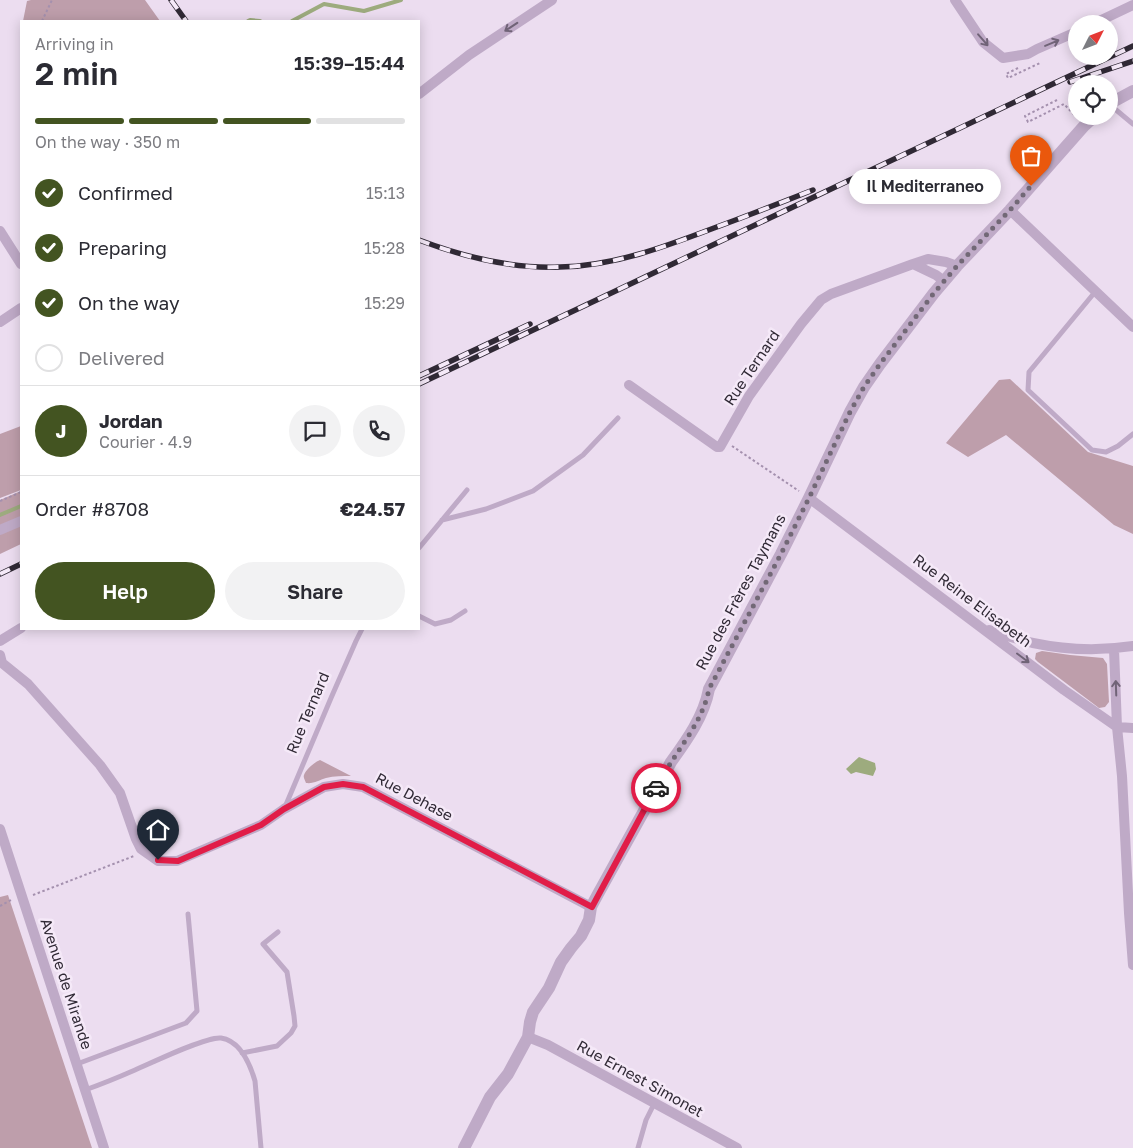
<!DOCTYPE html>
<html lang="en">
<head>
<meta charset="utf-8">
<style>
	:root { --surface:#fff; --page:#f2f2f3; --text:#2b2b33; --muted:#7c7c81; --line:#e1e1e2; --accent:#435421 }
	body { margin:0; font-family:"Golos Text",sans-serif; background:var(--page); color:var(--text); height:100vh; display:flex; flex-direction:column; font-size:19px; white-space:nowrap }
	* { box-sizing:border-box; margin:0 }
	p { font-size:16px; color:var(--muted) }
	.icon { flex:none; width:28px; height:28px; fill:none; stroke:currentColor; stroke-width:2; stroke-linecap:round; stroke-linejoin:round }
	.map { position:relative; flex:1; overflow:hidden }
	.sheet { position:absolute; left:20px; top:20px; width:400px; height:610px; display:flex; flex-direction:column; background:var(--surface); border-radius:0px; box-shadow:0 2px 12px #0003 }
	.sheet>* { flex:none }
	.needle { width:32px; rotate:48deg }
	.tools { position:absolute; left:1068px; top:15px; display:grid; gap:10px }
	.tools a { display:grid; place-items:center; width:50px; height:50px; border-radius:50%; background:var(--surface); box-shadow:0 2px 12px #0003; font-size:25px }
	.pin { position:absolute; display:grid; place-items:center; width:42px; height:42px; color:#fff; margin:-51px -21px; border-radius:50% 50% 50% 0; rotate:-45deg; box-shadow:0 0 5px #0007 }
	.pin .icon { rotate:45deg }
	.courier { position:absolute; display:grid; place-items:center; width:50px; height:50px; margin:-25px; border:4px solid #e11d48; border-radius:50%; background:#fff; color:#222; box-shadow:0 1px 6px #0007 }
	.bubble { position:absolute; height:35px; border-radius:18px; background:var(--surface); box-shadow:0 2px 12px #0003; font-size:16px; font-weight:600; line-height:35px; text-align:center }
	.summary em { font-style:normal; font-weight:600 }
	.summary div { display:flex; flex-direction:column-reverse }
	.summary { display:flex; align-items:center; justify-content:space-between; height:85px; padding:0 15px }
	h1 { font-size:32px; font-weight:600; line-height:38px }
	.bar { display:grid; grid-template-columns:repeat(4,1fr); gap:8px 5px; align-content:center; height:60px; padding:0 15px }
	.bar i { height:6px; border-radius:4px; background:var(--line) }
	.bar .selected { background:var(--accent) }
	.bar p { grid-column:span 4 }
	.line { display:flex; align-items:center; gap:12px; padding:0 15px; border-top:1px solid var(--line) }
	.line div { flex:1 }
	.round { display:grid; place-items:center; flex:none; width:52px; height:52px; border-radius:26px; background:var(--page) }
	ol { padding:0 15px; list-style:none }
	li { display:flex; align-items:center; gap:15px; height:55px }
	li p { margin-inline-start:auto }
	li .icon { padding:5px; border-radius:50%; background:var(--accent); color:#fff; stroke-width:4 }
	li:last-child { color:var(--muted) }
	li i { width:28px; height:28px; border:2px solid var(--line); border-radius:50% }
	.action { display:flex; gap:10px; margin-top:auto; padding:10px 15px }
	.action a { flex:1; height:58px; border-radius:30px; background:var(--accent); color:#fff; font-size:20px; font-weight:600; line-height:58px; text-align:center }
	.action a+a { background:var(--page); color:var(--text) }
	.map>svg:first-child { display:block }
</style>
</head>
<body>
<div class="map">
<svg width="1133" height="1148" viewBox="0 0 1133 1148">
	<rect width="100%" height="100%" fill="#ecddf0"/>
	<!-- green -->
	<path fill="#be9eab" d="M31,0H145L160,21H23L27,1Z
		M1010,379L1088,452L1133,466V534L1114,525L1006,435L968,457L946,443L999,380Z
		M21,426V490L0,498V434Z
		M21,491V544L0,554V500Z
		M1042,651L1070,655L1103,658L1107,664L1109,702L1105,707L1099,708L1038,662L1035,659L1036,653Z
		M320,760L351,776C343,776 334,776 326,778C319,780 314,784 306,783C305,780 303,778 304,775C306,769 315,762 320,760Z
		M8,895L92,1148H0V897Z"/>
	<!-- water -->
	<path fill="#9dab7e" d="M859,757L875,763L876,769L873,776L856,772L851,774L846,769Z"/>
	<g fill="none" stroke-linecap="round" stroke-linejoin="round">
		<!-- stream -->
		<path stroke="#9dab7e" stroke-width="4" d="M248,21L250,20L260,21
			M292,21L324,4L364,11L401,0
			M0,515L21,506"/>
		<!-- path -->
		<path stroke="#a490ae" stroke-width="2" stroke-dasharray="2.5 2.5" stroke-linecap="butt" d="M42,21L52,0
			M1018,68L1006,74L1008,78L1040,63
			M1057,100L1025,116L1028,122L1064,104L1076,117
			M732,446L799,491
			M0,501L21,492
			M33,895L134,856
			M0,906L11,900"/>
		<!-- service -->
		<path stroke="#bfaac7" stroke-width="5" d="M1109,104L1133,124
			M1095,292L1029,372L1028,390L1092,450L1106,452L1118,446L1133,434
			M442,520L486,509L533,491L583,455L618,418
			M419,548L467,490
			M419,616L435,624L451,620L465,611
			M285,807L331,698L356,641L362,629
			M242,1053L277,1046L291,1033L295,1026L294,1016L287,972L263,944L278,932
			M77,1064L186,1023L197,1011L188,914
			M85,1090C102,1084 119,1077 135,1070C151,1063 207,1036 221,1038C241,1041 250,1064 255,1081L261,1148
			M638,1148L646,1120L654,1104"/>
		<!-- minor -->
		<path stroke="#bfaac7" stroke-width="10" d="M955,0L983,42L1003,58L1028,54L1037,49L1076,32
			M1093,24L1133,5
			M419,94L469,55L552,0
			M1010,210L1133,327
			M0,231L21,264
			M944,281L936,275L913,264L928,259L946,262L957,266
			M0,322L21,308
			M629,385L717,447H720L749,396L801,324L821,300L831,294L913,264
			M809,498L1064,690L1117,727
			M0,530L21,521
			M989,630C1004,635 1019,640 1033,643C1066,650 1100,651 1133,646
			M0,641L21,628
			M1114,649L1117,727L1122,776L1129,913L1133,965
			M0,655L2,663L28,684L100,765L120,793L136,839L141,849L158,861H177L261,825L284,809L324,787L343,784L363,787L591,907
			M1117,727L1133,728
			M0,829L104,1148
			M528,1037L548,1045L737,1148"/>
		<!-- tertiary -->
		<path stroke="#bfaac7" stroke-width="12" d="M1109,104L1133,91
			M464,1148L490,1097L508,1074L528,1037L530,1022L533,1012L549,988L561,962L571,948L581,936L589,920L591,907L598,894L671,762C687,740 704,716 709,689L781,554L809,498L850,412L864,387L880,364L934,293L957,266L1010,210L1084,126L1095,116"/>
		<defs>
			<path id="rail" d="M171,0L186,21
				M1070,82L1133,61
				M419,240C464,257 512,269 560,267C614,266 664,247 714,228C747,216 780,203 813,190
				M419,376L530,324
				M419,384L1133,46
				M0,574L21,564"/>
		</defs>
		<!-- rail casing -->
		<use href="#rail" stroke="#302935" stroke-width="5.5"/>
		<!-- rail -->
		<use href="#rail" stroke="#f5e9f8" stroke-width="4" stroke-dasharray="11" stroke-linecap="butt"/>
	</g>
	<!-- one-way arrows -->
	<defs><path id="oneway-shaft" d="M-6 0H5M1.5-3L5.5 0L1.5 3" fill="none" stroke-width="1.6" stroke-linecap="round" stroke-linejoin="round" transform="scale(1.25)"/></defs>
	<g stroke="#706377">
		<use href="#oneway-shaft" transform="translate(511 27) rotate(147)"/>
		<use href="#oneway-shaft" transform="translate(983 40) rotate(49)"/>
		<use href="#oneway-shaft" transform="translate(1052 43) rotate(-23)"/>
		<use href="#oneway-shaft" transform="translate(1023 658) rotate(37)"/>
		<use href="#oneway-shaft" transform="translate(1116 688) rotate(-92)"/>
	</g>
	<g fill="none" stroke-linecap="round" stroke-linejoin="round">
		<!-- done -->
		<path stroke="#726876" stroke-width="5" stroke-dasharray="0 9" d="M656,788C661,779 666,770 672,761C686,739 704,716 709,689L781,554L809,498L850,412L864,387L880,364L934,293L957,266L1010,210L1031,186"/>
		<!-- route -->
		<path stroke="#e11d48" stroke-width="6" d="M158,860L178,861L261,825L284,809L324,787L343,784L363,787L592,907L656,788"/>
	</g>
	<g text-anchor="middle" stroke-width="5" stroke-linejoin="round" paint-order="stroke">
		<!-- street labels -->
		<g font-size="15" fill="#302935" stroke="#f5e9f8">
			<text transform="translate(752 368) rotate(-56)" y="5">Rue Ternard</text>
			<text transform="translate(741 592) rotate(-62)" y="5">Rue des Frères Taymans</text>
			<text transform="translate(972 601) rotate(37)" y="5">Rue Reine Elisabeth</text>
			<text transform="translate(308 713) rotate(-67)" y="5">Rue Ternard</text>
			<text transform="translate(414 797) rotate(28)" y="5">Rue Dehase</text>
			<text transform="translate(66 984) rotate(72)" y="5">Avenue de Mirande</text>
			<text transform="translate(640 1079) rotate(29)" y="5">Rue Ernest Simonet</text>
		</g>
	</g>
</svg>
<div class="tools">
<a><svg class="needle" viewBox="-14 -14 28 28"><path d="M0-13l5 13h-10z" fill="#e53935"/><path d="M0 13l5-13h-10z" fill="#7c7c81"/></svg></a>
<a><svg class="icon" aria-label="locate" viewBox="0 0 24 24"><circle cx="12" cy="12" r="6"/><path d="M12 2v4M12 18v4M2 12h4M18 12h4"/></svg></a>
</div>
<div class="pin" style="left:1031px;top:186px;background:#ea580c"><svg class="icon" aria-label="bag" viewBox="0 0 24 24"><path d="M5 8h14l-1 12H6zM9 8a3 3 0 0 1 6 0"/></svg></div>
<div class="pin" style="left:158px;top:860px;background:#1f2937"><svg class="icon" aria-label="home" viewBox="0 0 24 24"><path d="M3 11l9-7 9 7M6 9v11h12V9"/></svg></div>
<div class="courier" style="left:656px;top:788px"><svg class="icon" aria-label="car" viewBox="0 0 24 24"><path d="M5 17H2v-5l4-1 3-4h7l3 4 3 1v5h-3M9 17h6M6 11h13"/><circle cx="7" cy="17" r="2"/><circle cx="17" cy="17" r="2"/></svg></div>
<div class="bubble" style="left:849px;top:169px;width:152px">Il Mediterraneo</div>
<section class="sheet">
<div class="summary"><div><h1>2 min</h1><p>Arriving in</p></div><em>15:39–15:44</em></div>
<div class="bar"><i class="selected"></i><i class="selected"></i><i class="selected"></i><i></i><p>On the way · 350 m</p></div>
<ol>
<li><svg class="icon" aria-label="check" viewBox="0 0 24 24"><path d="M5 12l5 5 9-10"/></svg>Confirmed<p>15:13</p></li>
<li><svg class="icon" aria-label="check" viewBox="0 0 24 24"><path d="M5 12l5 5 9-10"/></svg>Preparing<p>15:28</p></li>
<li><svg class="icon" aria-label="check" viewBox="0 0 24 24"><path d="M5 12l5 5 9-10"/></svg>On the way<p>15:29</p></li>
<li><i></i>Delivered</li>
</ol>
<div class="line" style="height:90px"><b class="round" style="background:var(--accent);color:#fff">J</b><div><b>Jordan</b><p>Courier · 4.9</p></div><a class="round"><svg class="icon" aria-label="chat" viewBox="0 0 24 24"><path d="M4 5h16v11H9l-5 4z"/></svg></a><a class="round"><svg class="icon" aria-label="phone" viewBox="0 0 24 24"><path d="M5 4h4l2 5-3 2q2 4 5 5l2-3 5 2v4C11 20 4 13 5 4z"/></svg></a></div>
<div class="line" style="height:65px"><div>Order #8708</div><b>€24.57</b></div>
<div class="action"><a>Help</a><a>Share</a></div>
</section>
</div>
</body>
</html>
